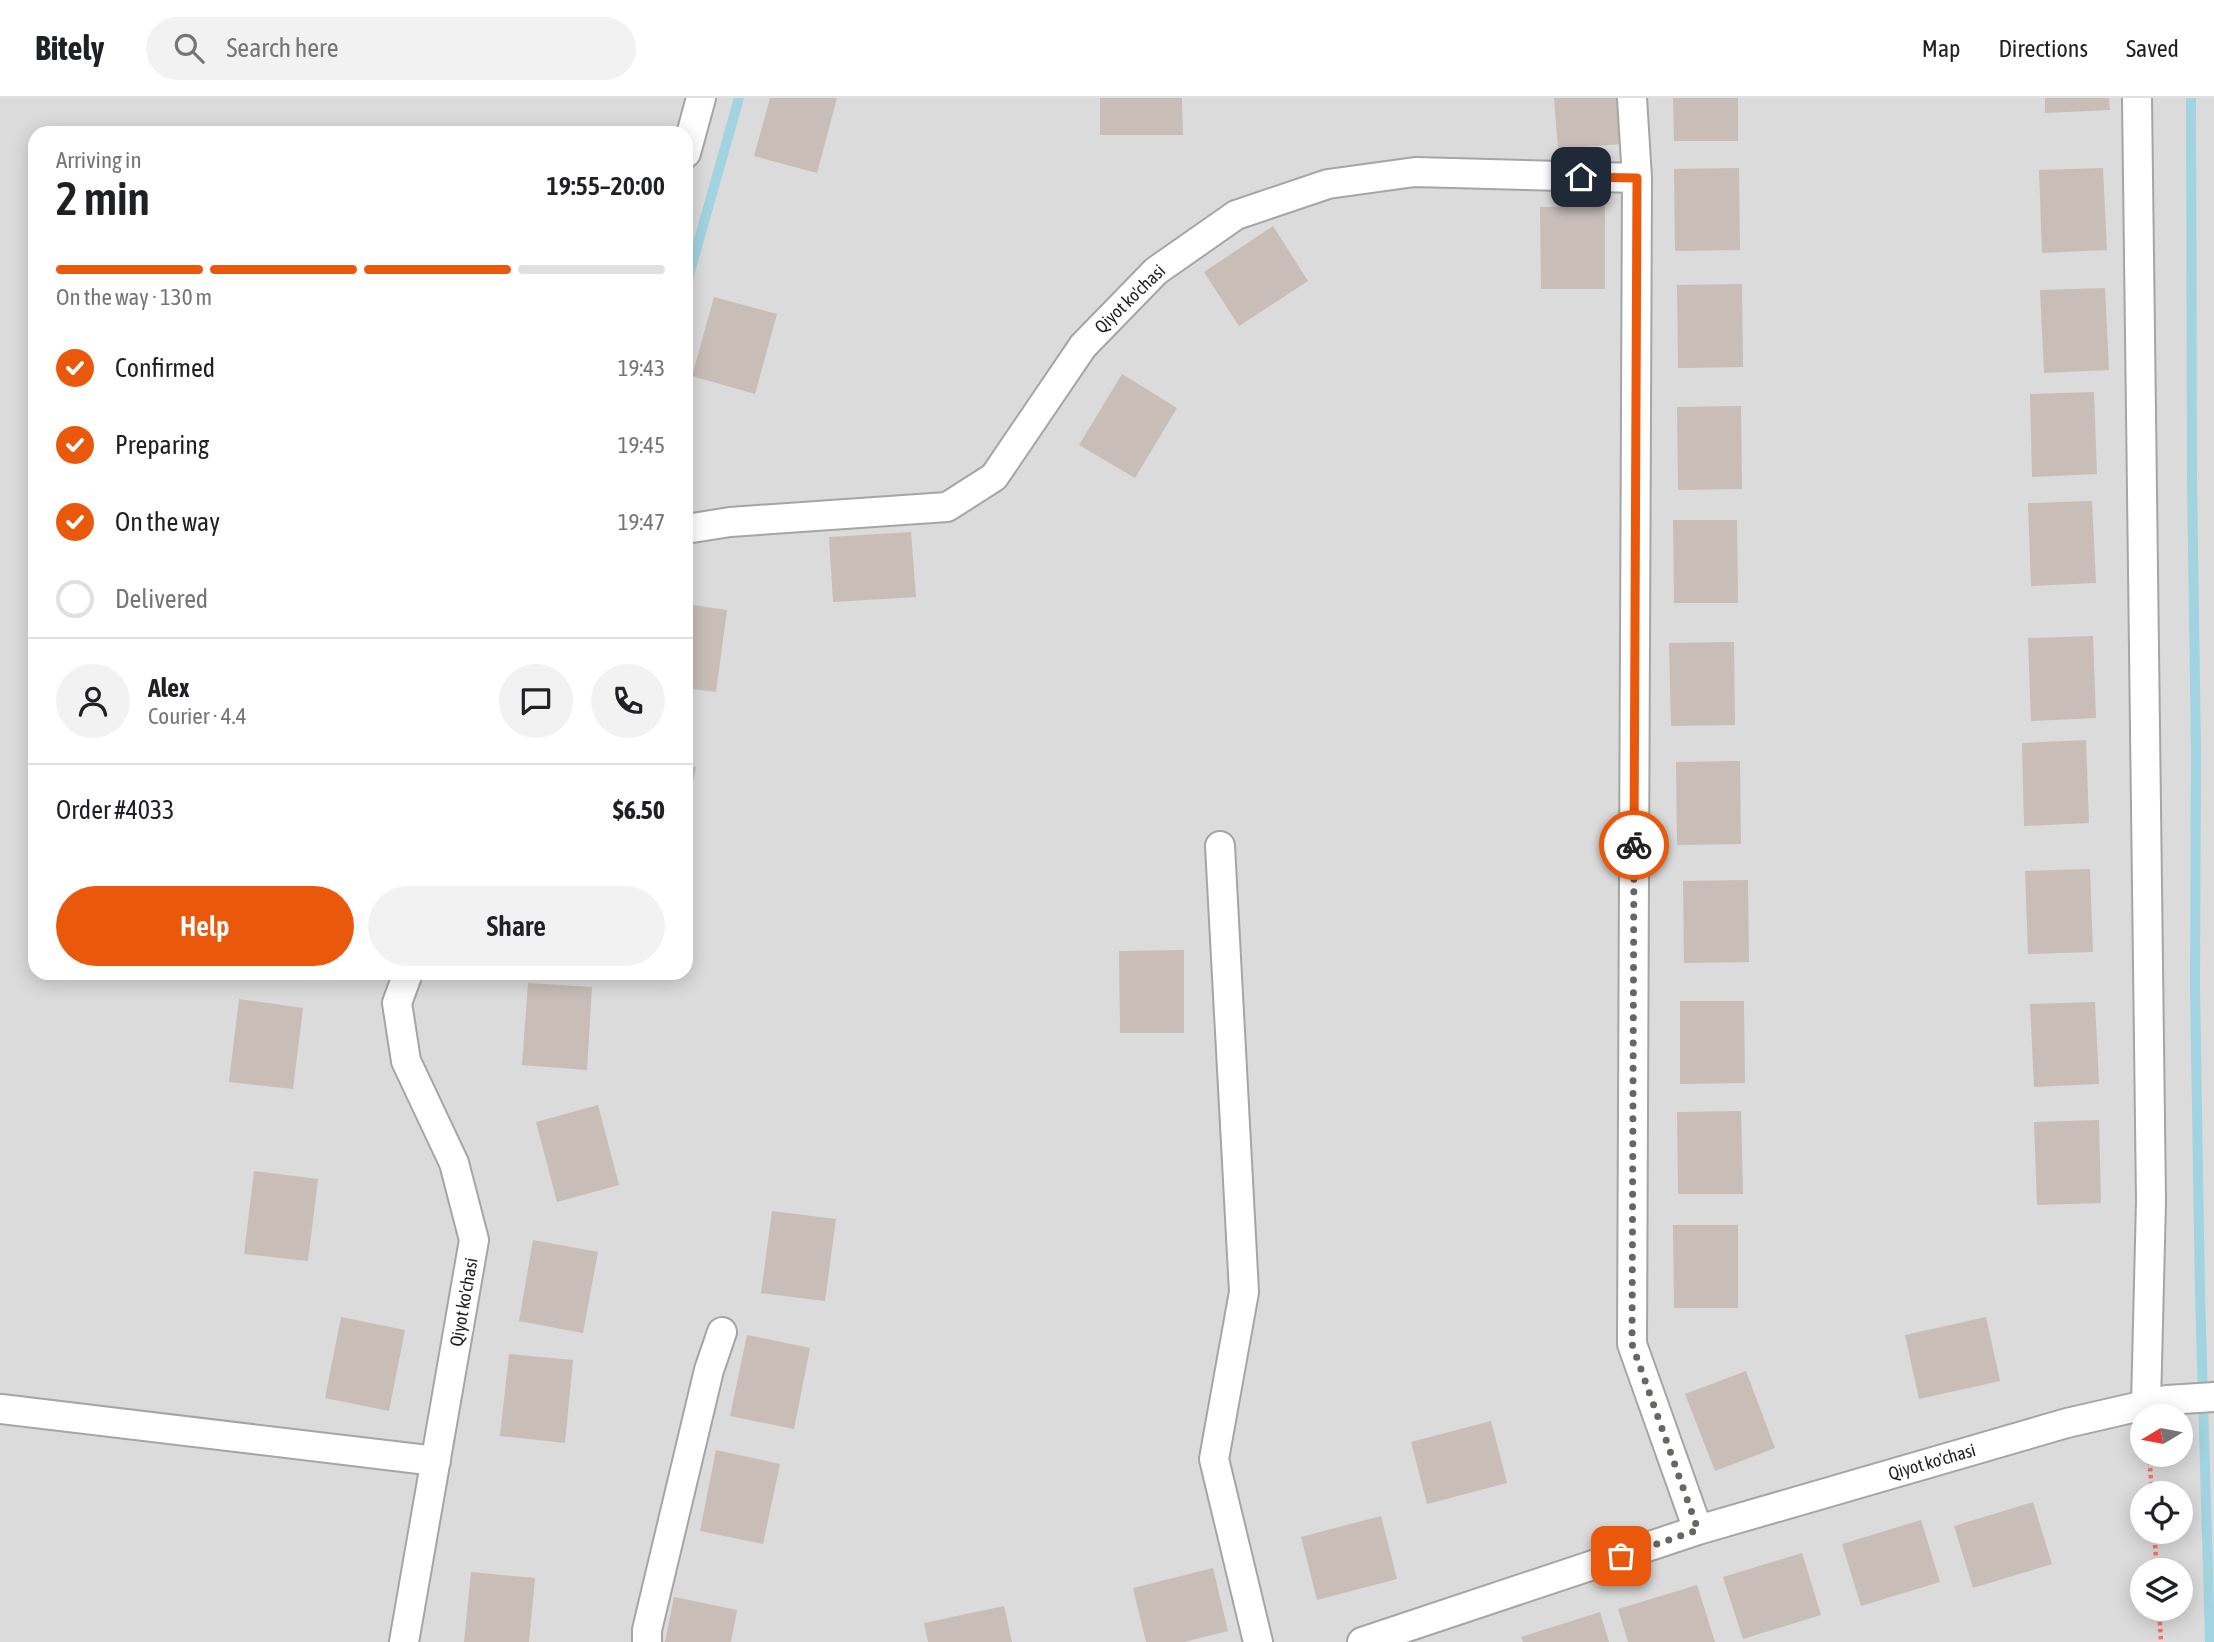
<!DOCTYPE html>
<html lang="en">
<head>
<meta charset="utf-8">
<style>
	:root { --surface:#fff; --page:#f2f2f2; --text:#202124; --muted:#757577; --line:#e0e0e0; --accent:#ea580c }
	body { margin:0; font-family:"Asap Condensed",sans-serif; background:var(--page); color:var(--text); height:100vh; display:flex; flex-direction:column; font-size:26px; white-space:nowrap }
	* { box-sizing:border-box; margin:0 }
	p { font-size:23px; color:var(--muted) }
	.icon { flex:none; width:38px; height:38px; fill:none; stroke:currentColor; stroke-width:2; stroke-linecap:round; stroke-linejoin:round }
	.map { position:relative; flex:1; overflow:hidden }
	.side { position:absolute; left:28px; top:28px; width:665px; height:854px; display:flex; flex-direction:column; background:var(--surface); border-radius:21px; box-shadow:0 4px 18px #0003 }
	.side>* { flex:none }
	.needle { width:46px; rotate:260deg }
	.buttons { position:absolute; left:2130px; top:1306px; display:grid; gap:14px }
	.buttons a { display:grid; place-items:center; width:63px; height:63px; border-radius:50%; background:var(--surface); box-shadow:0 4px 18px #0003; font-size:35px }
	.pin { position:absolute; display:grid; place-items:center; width:60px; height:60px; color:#fff; margin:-30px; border-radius:14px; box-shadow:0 4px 10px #0006 }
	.courier { position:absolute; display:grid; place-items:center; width:70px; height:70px; margin:-35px; border:5px solid #ea580c; border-radius:50%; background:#fff; color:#222; box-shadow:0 2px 9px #0007 }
	.headline em { font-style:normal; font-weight:600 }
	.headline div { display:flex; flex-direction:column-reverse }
	.headline { display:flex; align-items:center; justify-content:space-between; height:119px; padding:0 28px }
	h1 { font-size:46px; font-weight:600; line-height:52px }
	.bar { display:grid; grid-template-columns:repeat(4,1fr); gap:10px 7px; align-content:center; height:84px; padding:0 28px }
	.bar i { height:9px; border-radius:5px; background:var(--line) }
	.bar .current { background:var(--accent) }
	.bar p { grid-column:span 4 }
	.line { display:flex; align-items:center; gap:18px; padding:0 28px; border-top:2px solid var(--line) }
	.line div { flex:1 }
	.round { display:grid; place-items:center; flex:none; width:74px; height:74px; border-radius:37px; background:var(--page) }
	ol { padding:0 28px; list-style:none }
	li { display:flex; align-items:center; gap:21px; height:77px }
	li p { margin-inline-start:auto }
	li .icon { padding:7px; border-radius:50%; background:var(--accent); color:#fff; stroke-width:4 }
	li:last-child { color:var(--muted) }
	li i { width:38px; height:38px; border:4px solid var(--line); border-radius:50% }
	.button { display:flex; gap:14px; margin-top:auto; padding:14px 28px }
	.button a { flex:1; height:80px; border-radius:42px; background:var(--accent); color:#fff; font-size:28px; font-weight:600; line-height:80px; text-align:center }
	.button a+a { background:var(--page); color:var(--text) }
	header { display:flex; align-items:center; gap:42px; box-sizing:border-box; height:98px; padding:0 35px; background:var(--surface); border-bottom:2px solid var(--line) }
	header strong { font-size:33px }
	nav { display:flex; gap:38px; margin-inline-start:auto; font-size:24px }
	.search { width:490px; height:63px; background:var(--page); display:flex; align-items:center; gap:18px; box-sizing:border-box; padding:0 24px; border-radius:38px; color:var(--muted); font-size:26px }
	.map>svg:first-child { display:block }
</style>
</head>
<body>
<header>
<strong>Bitely</strong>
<div class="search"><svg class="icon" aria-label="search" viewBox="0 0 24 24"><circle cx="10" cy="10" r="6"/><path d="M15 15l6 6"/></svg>Search here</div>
<nav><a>Map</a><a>Directions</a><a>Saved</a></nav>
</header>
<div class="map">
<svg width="2214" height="1544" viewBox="0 0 2214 1544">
	<rect width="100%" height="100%" fill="#f0ebe4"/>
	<!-- residential -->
	<path fill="#dcdbdb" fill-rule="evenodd" d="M0,0H2214V1544H0ZM35,35H686V875H35ZM2142,1318H2180V1356H2142ZM2142,1395H2180V1433H2142ZM2142,1472H2180V1510H2142Z"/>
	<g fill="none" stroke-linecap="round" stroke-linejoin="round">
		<!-- stream -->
		<path stroke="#a1d4e0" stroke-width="10" d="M2191,0L2192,384L2196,653L2195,890L2200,1195L2210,1544
			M686,188L739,0"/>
	</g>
	<!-- building -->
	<path fill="#c8bdb7" d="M770,0H837L817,75L754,58Z
		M1100,0H1182L1183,37H1100Z
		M1554,0H1619L1622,46L1558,51Z
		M1673,0H1738V43H1674Z
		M2045,0H2109L2110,12L2045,15Z
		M1739,70L1740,152L1675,153L1674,71Z
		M2103,70L2107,152L2042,155L2039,72Z
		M1605,108V191H1541L1540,109Z
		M1273,128L1308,183L1239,228L1204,174Z
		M1742,186L1743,269L1678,270L1677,187Z
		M2105,190L2109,272L2044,275L2040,192Z
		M714,199L777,216L755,296L692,278Z
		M1122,276L1177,310L1135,380L1079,347Z
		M2094,294L2097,376L2032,379L2030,296Z
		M1741,308L1742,391L1678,392L1677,309Z
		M2092,403L2096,485L2031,488L2028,405Z
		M1673,422H1737L1738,505H1674Z
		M911,434L916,499L833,504L829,439Z
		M686,506L727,512L716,594L686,590Z
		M2093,538L2096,620L2031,623L2028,540Z
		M1734,544L1735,627L1671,628L1669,545Z
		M2086,642L2089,725L2024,728L2022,645Z
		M1740,663L1741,746L1677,747L1676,664Z
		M686,667L696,669L687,712H686Z
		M2090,771L2093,854L2028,856L2025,773Z
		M1748,782L1749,864L1684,865L1683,783Z
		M1184,852V935H1120L1119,853Z
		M528,885L592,889L587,972L522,967Z
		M239,901L303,910L293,991L229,984Z
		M1680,903H1744L1745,985L1680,986Z
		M2095,904L2099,986L2034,989L2030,906Z
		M598,1007L619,1087L557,1104L536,1024Z
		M1741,1013L1743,1096H1678L1677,1014Z
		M2099,1022L2101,1105L2037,1107L2034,1024Z
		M254,1073L318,1081L308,1163L244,1156Z
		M772,1113L836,1121L825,1203L761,1195Z
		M1673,1127H1738V1210H1674Z
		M533,1142L598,1154L583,1235L519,1223Z
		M341,1219L405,1232L389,1313L325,1300Z
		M1986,1219L2000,1283L1919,1301L1905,1237Z
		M747,1237L810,1250L794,1331L730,1318Z
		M509,1256L573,1262L565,1345L500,1338Z
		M1746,1273L1775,1350L1715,1373L1685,1296Z
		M1491,1323L1507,1385L1427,1406L1411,1344Z
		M716,1352L780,1366L763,1446L700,1433Z
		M2033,1404L2052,1466L1973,1490L1954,1428Z
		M1381,1418L1397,1481L1317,1502L1301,1439Z
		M1921,1422L1940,1484L1861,1508L1842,1446Z
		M1802,1455L1821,1517L1743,1541L1723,1479Z
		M1213,1470L1228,1533L1184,1544H1146L1133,1490Z
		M471,1474L535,1480L529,1544H464Z
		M1697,1487L1715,1544H1628L1618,1511Z
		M674,1499L737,1512L731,1544H665Z
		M1004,1508L1012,1544H928L924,1525Z
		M1600,1514L1609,1544H1523L1521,1539Z"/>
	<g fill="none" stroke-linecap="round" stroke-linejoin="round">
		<defs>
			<path id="street" d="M1632,0L1637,80L1632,1246L1698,1432
				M2137,0L2151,1103L2146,1307
				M686,55L701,0
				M686,431L730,424L947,409L994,379L1083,248L1156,173L1236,117L1328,86L1415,74L1637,80
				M1220,748L1244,1194L1214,1361L1258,1544
				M1,1311L436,1363
				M404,1544L474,1142L454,1065L406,963L397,905L408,875
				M647,1544V1532L709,1272L722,1234
				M1362,1544L1698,1432L2067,1325L2167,1302L2214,1299"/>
		</defs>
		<!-- street casing -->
		<use href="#street" stroke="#a5a5a5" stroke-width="32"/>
		<!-- path -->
		<path stroke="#ff7065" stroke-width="4.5" stroke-dasharray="3.5 3.5" stroke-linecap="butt" d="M2149,1356L2152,1395
			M2154,1433L2157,1472
			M2159,1510L2161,1544"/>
		<!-- street -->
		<use href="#street" stroke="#fff" stroke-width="28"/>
	</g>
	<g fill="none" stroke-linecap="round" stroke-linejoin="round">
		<!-- done -->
		<path stroke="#686663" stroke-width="7" stroke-dasharray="0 12.6" d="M1621,1458L1698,1432L1632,1246L1634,747"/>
		<!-- route -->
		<path stroke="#ea580c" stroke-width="9" d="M1581,79L1637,80L1634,747"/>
	</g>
	<g text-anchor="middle" stroke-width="7" stroke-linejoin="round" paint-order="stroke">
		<!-- street labels -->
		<g font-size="18" fill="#1e1e1e" stroke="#fff">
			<text transform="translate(1130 201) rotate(-44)" y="6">Qiyot ko'chasi</text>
			<text transform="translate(464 1204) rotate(-80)" y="6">Qiyot ko'chasi</text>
			<text transform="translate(1932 1364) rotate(-16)" y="6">Qiyot ko'chasi</text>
		</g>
	</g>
</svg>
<div class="buttons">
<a><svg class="needle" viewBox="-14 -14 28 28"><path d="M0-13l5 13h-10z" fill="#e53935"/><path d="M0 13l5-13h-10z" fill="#757577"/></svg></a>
<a><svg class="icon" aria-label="locate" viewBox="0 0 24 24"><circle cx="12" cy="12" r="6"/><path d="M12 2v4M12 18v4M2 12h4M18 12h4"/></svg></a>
<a><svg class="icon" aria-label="layers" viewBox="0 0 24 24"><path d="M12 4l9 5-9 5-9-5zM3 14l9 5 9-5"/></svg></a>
</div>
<div class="pin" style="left:1621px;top:1458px;background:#ea580c"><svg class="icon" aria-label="bag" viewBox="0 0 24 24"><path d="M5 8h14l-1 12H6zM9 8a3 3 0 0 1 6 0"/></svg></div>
<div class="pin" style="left:1581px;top:79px;background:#1f2937"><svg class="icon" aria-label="home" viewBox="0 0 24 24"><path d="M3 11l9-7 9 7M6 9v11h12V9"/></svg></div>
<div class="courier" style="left:1634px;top:747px"><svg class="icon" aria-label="bike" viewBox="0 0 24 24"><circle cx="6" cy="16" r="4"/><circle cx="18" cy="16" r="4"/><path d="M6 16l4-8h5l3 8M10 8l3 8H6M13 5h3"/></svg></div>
<section class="side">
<div class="headline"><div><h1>2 min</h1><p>Arriving in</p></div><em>19:55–20:00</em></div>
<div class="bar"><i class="current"></i><i class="current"></i><i class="current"></i><i></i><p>On the way · 130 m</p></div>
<ol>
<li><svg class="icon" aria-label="check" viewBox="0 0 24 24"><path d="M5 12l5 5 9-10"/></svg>Confirmed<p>19:43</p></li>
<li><svg class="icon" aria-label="check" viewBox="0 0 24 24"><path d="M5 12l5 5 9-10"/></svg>Preparing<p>19:45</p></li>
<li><svg class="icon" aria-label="check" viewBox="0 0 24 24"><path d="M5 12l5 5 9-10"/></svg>On the way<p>19:47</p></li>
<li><i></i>Delivered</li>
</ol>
<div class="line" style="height:126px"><a class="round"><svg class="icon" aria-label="person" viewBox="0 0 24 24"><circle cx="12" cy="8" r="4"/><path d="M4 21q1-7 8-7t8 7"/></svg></a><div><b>Alex</b><p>Courier · 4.4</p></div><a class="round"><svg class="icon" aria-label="chat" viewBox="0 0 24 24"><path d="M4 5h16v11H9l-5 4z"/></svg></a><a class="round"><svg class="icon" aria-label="phone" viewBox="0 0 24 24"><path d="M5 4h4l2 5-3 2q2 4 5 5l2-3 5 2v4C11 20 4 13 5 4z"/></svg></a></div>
<div class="line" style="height:91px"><div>Order #4033</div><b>$6.50</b></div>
<div class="button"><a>Help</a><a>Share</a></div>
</section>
</div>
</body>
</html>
